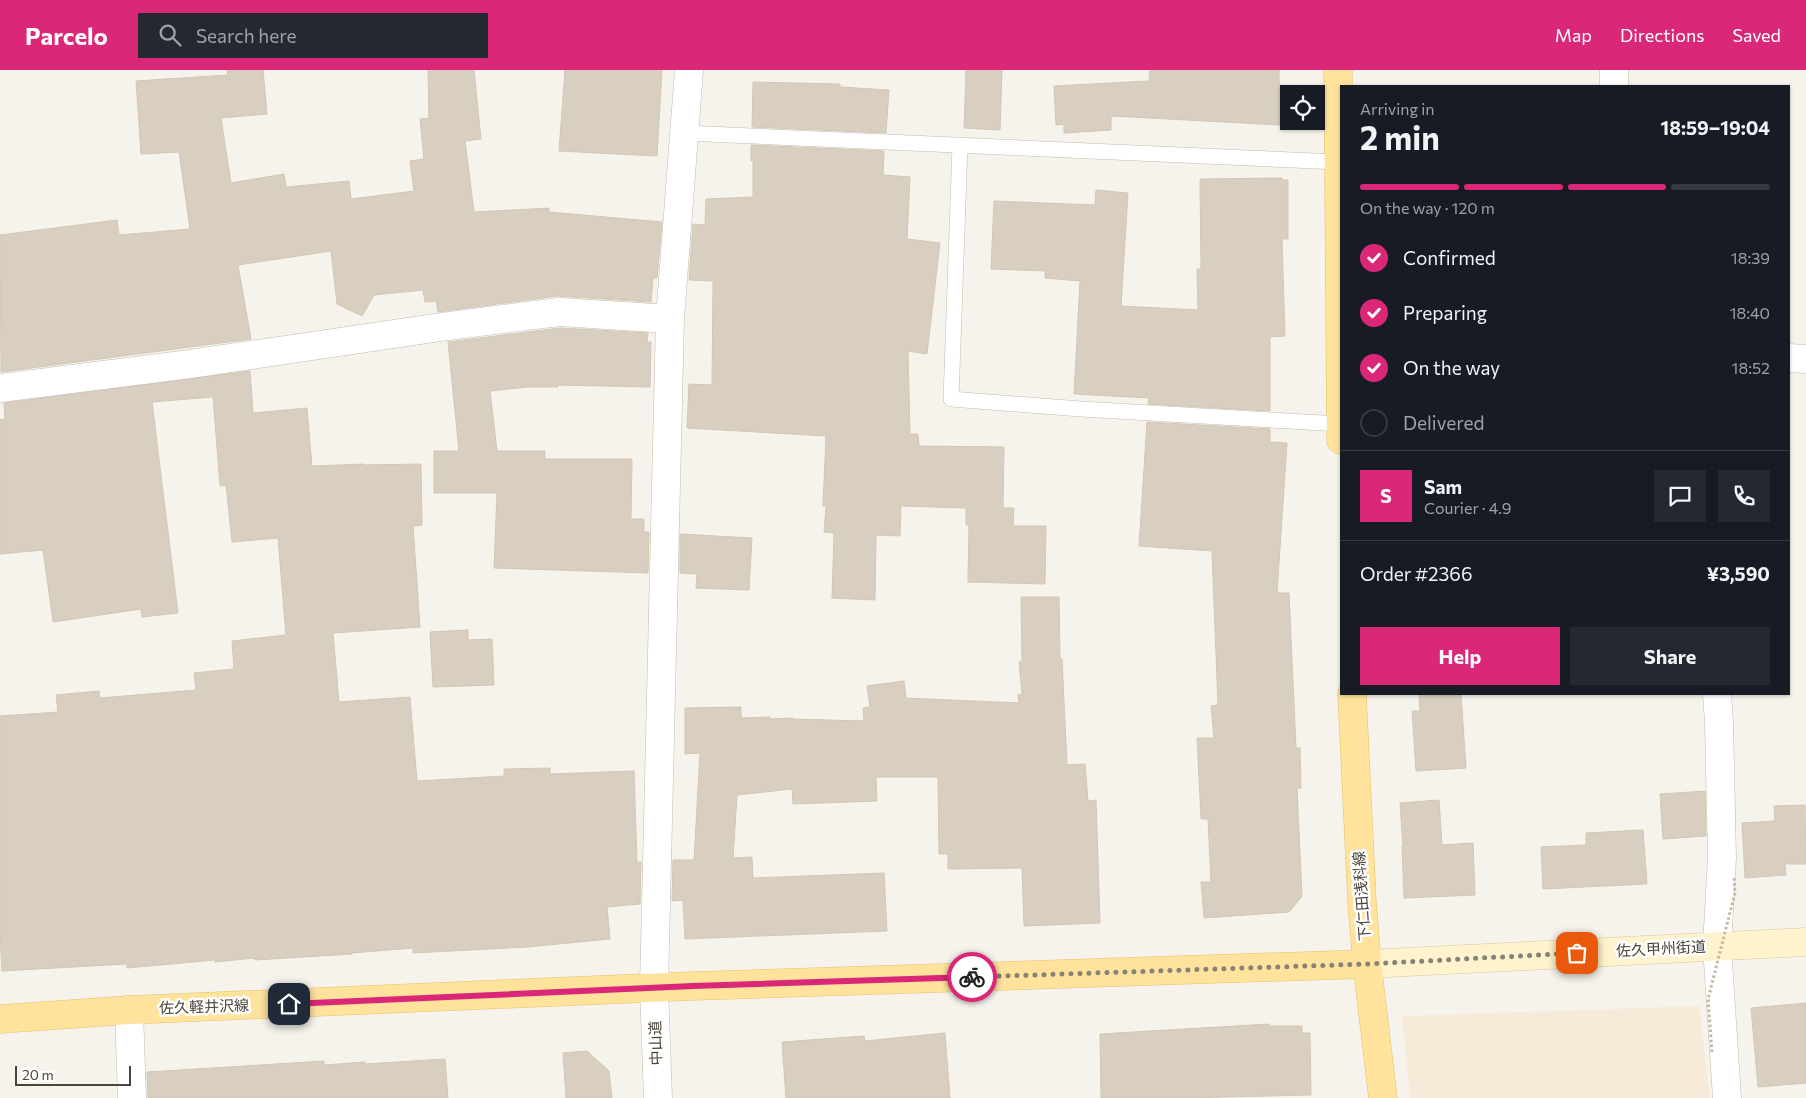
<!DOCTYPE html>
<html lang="en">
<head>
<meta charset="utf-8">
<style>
	:root { --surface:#171b24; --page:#242831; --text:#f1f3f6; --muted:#9ea1a6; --line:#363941; --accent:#db2777 }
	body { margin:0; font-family:Commissioner,"Noto Sans JP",sans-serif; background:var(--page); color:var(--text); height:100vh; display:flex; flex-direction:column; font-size:19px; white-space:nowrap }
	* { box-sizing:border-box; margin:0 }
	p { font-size:16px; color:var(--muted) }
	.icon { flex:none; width:28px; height:28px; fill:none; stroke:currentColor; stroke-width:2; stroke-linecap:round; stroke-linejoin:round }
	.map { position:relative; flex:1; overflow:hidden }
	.panel { position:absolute; left:1340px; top:15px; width:450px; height:610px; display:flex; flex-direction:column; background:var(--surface); border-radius:0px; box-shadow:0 1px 4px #0004 }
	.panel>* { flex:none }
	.fabs { position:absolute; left:1280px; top:15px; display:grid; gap:10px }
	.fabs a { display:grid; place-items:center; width:45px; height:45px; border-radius:0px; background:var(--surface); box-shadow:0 1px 4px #0004; font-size:25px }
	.scale { position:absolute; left:15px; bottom:12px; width:116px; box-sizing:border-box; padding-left:5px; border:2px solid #4b4439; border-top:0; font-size:14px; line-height:18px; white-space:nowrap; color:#4b4439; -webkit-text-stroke:4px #fff; paint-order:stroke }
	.pin { position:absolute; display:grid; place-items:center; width:42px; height:42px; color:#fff; margin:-21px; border-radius:10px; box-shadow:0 2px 8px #0006 }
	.courier { position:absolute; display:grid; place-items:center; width:50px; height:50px; margin:-25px; border:4px solid #db2777; border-radius:50%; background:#fff; color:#222; box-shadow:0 1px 6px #0007 }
	.overview em { font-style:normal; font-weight:700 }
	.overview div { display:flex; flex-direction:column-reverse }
	.overview { display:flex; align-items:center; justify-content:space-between; height:85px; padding:0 20px }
	h1 { font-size:32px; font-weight:700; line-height:38px }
	.bar { display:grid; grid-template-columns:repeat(4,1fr); gap:8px 5px; align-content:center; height:60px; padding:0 20px }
	.bar i { height:6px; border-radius:4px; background:var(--line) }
	.bar .selected { background:var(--accent) }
	.bar p { grid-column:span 4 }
	.line { display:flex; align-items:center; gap:12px; padding:0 20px; border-top:1px solid var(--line) }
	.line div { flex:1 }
	.round { display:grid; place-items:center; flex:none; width:52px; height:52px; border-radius:0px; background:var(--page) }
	ol { padding:0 20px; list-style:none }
	li { display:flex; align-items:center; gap:15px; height:55px }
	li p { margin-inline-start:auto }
	li .icon { padding:5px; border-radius:50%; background:var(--accent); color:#fff; stroke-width:4 }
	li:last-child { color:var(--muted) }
	li i { width:28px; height:28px; border:2px solid var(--line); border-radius:50% }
	.button { display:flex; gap:10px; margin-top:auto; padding:10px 20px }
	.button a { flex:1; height:58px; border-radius:0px; background:var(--accent); color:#fff; font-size:20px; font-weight:700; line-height:58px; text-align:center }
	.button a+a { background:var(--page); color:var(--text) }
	header { display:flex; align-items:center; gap:30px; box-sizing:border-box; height:70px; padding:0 25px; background:var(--accent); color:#fff }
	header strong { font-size:24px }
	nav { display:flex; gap:28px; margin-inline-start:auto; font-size:18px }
	.search { width:350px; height:45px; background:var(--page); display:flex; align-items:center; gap:12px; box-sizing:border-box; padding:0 18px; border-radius:0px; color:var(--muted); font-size:19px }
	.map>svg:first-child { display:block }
</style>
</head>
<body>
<header>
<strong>Parcelo</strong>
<div class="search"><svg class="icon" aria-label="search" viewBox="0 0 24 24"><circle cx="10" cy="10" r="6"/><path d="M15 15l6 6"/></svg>Search here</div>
<nav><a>Map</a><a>Directions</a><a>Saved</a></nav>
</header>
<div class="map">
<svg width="1806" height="1028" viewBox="0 0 1806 1028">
	<rect width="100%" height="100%" fill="#f6f3ec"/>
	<!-- commercial -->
	<path fill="#f7ead8" d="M1699,936L1710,1028H1410L1402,946Z"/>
	<!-- building -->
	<path fill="#d8cfc1" stroke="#d3c7b4" d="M227,0H263L267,44L221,48L231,113L284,104L286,117L349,111L351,129L414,121L410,91L424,89L420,49L429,48L428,0H474L481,69L465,71L474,142L549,138V142L662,152L657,208H653L651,232L557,226L438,242L436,231L425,232L423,220L374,225L362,246L337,234L331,181L238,195L251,269L1,302L0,165L117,150L119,165L190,159L179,82L141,84L136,11L228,5Z
		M565,0H662L657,86L559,81Z
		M966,0H1002L1000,60L964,58Z
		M1150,0H1279L1280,55L1111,46V60L1064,63V54L1056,55L1054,16L1149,11Z
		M753,12L840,14V17L889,20L886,63L752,57Z
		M751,75L884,81L883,105L910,107L907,169L940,173L927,284L908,281L910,364H918L919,376L1004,377L1003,438H1014L1013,456H1046L1045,514L968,512L969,455H966V438L901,436L900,466L876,465L875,530L832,528L834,463L824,462L826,436H823L826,366L687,358L689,314L712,315L713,211L689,210L693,154L705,155L706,129L753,127V91H751Z
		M1282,108V110H1288V169H1282L1285,266L1270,267V341L1148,334L1149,328L1074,324L1080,211L1045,208V201L991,199L994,131L1095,135L1096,120L1128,123L1121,236L1198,240L1197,199H1201L1200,109Z
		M560,258L648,263L647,272H651L650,317L558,315V317H528L490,321L497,381H545V389H632L631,449H644V462H649L648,503L494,498L497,423H434V381H459L448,272Z
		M250,301L253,343L307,338L312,396L364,394V395L421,394L422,455L413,456L420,557L333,563L339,632L410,627L417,711L504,706V699L550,698V704L634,701L637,792H641L640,834L607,837L610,869L527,877L413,883V878L352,883V884L255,890V888L215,892V890L127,898V894L2,901L0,865V646L58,642L56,625L99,621L100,628L196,620L194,603L234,599L232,571L286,565L278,468L232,472L226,415L220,416L213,327L152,332L178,543L142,547L141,539L53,552L43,480L0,484V350L5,349L4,333Z
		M1147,352L1270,359V372L1287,373L1277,523H1289L1296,678H1300L1301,718H1297L1302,826L1289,842L1204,848L1201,812H1211L1208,749H1201L1197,668H1214L1211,636L1218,635L1212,481L1139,476Z
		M680,464L752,468L749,520L696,518L697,504L680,503Z
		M1021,527H1059L1060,589H1062L1067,695L1085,694L1088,731L1096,730L1100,853L1024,856L1022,798L948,799V784H939L938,707H876L877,731L793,734L792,719L737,725L733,788L752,787L753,808L884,803L887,861L685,869L683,830L672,831L673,790H694L700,683L685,684V638L741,637V648L770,647V649L793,648V649L864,651L863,638L870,637L867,616L904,611L906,628L1019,633L1018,625L1022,624L1019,592H1022Z
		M468,560V570L492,569L494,615L433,617L430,562Z
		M1419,624H1461L1466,698L1416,701L1412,641H1420Z
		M1705,721L1706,766L1663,769L1660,724Z
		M1439,730L1442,775L1473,773L1475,825L1404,828L1402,776H1403L1400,733Z
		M1805,735L1806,794H1785L1786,805L1745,808L1742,753L1775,751L1774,736Z
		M1643,760L1647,814L1543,819L1541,777L1586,775V763Z
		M1806,933V1013L1758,1017L1751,938Z
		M1269,954L1270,956H1302V963H1310L1311,1025L1182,1028H1101L1100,964Z
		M945,963L950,1028H786L782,972L864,966L865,971Z
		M587,981L609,1001L612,1028H566L563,983Z
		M445,989L448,1028H148L147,1002L324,991V995L365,992V994Z"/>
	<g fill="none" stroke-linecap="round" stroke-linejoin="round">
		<defs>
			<path id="service" d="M685,63L1338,92
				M960,75L951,329L1081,339L1341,354"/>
			<path id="minor" d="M1614,16V0
				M1789,288L1806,289
				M0,318L190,294L441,257L559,242L670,249
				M1717,624L1719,652L1722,788L1717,876L1727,1028
				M654,918L670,249L689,0
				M129,940L132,1028"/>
			<path id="tertiary" d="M654,918L658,1028"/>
			<path id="secondary" d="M1367,894L1806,872"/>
			<path id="primary" d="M1338,0L1341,370
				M1352,624L1362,832L1367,894L1383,1028
				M0,949L129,940L693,916L1367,894"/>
		</defs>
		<!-- service casing -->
		<use href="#service" stroke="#c2bbae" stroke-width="16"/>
		<!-- minor casing -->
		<use href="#minor" stroke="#c2bbae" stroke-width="29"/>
		<!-- tertiary casing -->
		<use href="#tertiary" stroke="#c2bbae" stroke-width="29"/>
		<!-- secondary casing -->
		<use href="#secondary" stroke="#d6c79b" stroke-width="29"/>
		<!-- primary casing -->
		<use href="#primary" stroke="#e6c16a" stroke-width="29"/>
		<!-- service -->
		<use href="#service" stroke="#fff" stroke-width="15"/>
		<!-- minor -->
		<use href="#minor" stroke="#fff" stroke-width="28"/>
		<!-- tertiary -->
		<use href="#tertiary" stroke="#fff" stroke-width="28"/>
		<!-- secondary -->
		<use href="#secondary" stroke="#fff3cd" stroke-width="28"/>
		<!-- primary -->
		<use href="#primary" stroke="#ffe39c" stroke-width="28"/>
		<!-- path-bridge -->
		<path stroke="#c4b79f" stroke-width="3" stroke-dasharray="2.5 2.5" stroke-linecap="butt" d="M1712,982L1708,929L1735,823L1734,807"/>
	</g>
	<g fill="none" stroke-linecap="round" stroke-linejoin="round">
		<!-- done -->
		<path stroke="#878178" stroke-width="5" stroke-dasharray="0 9" d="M972,907L1367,894L1577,883"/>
		<!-- route -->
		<path stroke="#db2777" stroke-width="6" d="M289,934L693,916L972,907"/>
	</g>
	<g text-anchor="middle" stroke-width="5" stroke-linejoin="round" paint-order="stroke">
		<!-- street labels -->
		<g font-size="15" fill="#4b4439" stroke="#fff">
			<text transform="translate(1362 826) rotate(-94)" y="5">下仁田浅科線</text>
			<text transform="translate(1661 879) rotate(-3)" y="5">佐久甲州街道</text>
			<text transform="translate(204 937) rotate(-2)" y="5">佐久軽井沢線</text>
			<text transform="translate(656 973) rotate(-92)" y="5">中山道</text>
		</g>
	</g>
</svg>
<div class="fabs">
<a><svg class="icon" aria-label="locate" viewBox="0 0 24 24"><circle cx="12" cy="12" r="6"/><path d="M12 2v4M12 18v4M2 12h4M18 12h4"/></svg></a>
</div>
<div class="scale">20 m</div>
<div class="pin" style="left:1577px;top:883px;background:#ea580c"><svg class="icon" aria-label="bag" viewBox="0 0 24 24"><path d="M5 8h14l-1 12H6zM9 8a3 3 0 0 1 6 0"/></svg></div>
<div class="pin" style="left:289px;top:934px;background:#1f2937"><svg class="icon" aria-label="home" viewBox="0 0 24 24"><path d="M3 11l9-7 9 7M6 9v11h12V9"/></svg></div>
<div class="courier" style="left:972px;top:907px"><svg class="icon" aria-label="bike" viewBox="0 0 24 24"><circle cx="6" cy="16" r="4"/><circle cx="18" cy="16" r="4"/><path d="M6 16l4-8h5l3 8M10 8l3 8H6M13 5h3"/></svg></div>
<section class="panel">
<div class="overview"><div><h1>2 min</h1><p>Arriving in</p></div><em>18:59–19:04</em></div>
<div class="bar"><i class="selected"></i><i class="selected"></i><i class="selected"></i><i></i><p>On the way · 120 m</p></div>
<ol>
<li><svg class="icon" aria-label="check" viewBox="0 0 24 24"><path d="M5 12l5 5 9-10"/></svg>Confirmed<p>18:39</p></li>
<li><svg class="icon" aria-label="check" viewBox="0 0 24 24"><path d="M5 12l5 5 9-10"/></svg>Preparing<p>18:40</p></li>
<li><svg class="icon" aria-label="check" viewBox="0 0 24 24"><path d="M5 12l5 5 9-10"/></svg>On the way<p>18:52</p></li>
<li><i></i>Delivered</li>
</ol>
<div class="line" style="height:90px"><b class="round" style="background:var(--accent);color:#fff">S</b><div><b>Sam</b><p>Courier · 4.9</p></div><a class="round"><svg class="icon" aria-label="chat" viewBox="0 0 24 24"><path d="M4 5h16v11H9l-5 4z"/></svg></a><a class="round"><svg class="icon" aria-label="phone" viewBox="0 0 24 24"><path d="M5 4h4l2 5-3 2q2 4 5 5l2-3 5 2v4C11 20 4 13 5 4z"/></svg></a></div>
<div class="line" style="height:65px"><div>Order #2366</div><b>¥3,590</b></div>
<div class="button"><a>Help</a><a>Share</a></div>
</section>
</div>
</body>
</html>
